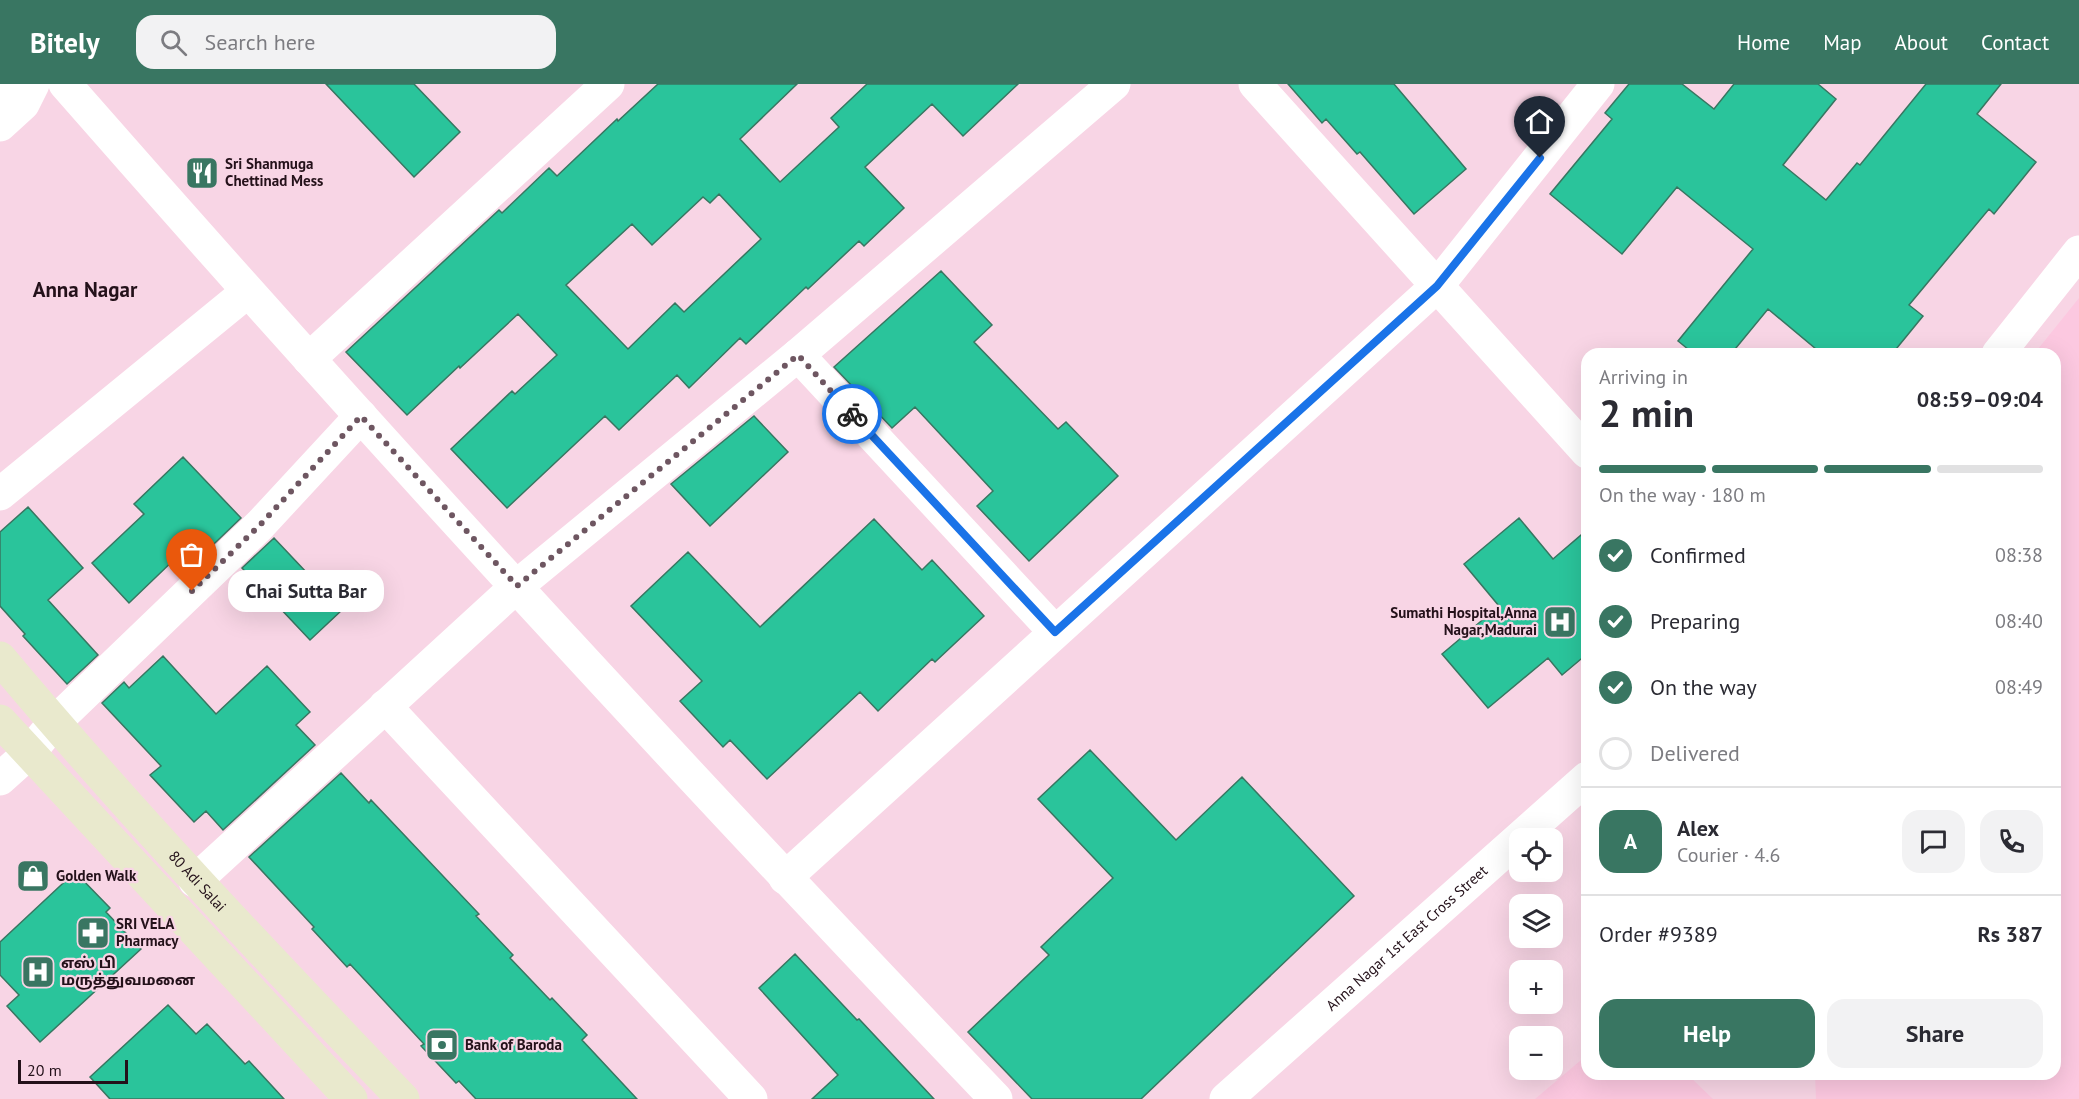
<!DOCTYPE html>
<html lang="en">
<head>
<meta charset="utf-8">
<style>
	:root { --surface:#fff; --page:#f2f2f3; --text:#2b2b33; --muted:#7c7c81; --line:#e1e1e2; --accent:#397662 }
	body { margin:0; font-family:"PT Sans","Noto Sans Tamil",sans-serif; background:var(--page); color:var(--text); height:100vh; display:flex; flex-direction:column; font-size:22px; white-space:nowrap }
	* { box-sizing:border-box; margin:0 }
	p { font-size:20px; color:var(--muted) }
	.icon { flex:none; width:33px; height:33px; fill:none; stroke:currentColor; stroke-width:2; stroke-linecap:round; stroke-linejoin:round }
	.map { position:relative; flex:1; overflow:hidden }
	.sheet { position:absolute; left:1581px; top:264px; width:480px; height:732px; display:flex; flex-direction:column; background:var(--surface); border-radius:18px; box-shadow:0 6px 24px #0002 }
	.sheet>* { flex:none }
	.buttons { position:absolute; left:1509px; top:744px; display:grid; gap:12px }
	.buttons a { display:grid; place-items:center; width:54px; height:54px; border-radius:12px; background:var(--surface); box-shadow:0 6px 24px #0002; font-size:30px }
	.scale { position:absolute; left:18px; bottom:15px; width:110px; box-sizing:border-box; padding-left:6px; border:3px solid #24111a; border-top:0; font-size:16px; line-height:21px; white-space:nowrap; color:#24111a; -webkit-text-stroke:4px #f8d5e5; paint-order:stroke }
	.pin { position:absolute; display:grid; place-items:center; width:51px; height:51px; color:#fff; margin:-62px -26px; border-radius:50% 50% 50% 0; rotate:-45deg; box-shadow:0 0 6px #0007 }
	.pin .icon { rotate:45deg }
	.courier { position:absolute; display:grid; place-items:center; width:60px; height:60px; margin:-30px; border:4px solid #1a73e8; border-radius:50%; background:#fff; color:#222; box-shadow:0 2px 8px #0007 }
	.bubble { position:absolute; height:42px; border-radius:18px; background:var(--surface); box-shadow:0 6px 24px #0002; font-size:20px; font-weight:800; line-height:42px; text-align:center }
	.head em { font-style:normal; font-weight:800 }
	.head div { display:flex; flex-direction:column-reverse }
	.head { display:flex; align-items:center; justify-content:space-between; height:102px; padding:0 18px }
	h1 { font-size:39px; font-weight:800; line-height:45px }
	.bar { display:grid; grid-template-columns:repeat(4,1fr); gap:9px 6px; align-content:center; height:72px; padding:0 18px }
	.bar i { height:8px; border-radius:4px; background:var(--line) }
	.bar .selected { background:var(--accent) }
	.bar p { grid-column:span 4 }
	.line { display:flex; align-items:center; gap:15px; padding:0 18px; border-top:2px solid var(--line) }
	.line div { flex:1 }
	.round { display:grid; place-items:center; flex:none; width:63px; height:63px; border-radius:18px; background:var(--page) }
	ol { padding:0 18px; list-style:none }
	li { display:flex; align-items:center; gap:18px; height:66px }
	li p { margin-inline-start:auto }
	li .icon { padding:6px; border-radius:50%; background:var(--accent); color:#fff; stroke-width:4 }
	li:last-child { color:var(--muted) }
	li i { width:33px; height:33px; border:3px solid var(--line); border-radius:50% }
	.cta { display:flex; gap:12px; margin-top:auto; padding:12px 18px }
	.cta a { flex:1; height:69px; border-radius:18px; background:var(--accent); color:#fff; font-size:24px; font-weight:800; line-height:69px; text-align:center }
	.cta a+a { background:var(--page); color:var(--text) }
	header { display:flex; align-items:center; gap:36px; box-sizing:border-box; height:84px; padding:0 30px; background:var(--accent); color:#fff }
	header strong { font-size:28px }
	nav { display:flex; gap:33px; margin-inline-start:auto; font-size:21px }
	.search { width:420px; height:54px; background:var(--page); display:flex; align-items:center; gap:15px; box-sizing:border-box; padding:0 21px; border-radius:18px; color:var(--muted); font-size:22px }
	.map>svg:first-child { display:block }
</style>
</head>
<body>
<header>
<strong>Bitely</strong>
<div class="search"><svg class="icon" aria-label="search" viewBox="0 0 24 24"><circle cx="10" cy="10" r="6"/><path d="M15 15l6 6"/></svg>Search here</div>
<nav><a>Home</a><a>Map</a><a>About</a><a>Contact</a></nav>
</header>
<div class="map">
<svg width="2079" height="1015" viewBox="0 0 2079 1015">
	<rect width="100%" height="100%" fill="#f8d5e5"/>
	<!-- built -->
	<path fill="#fcc8e0" d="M2079,214V1015H1816L1815,990H2055V270H2034Z
		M1587,971V990H1687L1713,1015H1535Z"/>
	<!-- building -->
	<path fill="#2ac49b" stroke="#387661" stroke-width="1.5" fill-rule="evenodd" d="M326,0H414L460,48L414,93Z
		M658,0H797L740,55L780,98L839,43L831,34L867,0H1018L963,52L932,20L865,83L904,124L864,162L859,157L808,205L806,203L746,260L740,254L689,304L677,291L619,346L605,332L507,424L451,365L512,307L515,310L557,271L518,230L460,284L459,282L407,331L346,268L499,126L502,129L549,84L557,92L617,35L618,37ZM719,110L761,155L684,228L675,219L628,265L566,201L632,140L652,161L703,113L710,119Z
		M1288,0H1394L1466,85L1414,130L1360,68L1357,70L1326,35L1322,39Z
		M1629,0H1682L1714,25L1734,0H1818L1836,15L1783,81L1826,116L1857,79L1860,81L1926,0H2001L1977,30L2036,78L1994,130L1989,125L1909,221L1923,232L1892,270H1822L1768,225L1731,270H1694L1678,257L1753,165L1677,103L1622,170L1550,110L1612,35L1605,29Z
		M941,187L992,241L974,258L1058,345L1066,338L1118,392L1029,477L977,422L993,407L915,323L892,344L834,283Z
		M754,332L788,368L710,442L671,400Z
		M183,373L241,434L192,481L181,469L129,519L92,479L144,430L134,420Z
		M28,423L83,484L48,516L98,571L67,600L23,552L25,550L0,522V448Z
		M1519,434L1553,475L1587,446V570L1562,591L1548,574L1488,624L1442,570L1499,522L1464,480Z
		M874,435L922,486L932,476L984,532L935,578L932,575L878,627L860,608L767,695L730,656L723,663L680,617L702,597L631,522L688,468L760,543Z
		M274,454L342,526L310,556L242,484Z
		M163,572L216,630L267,582L310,628L296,641L315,661L223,746L206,727L194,738L150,691L161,682L102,619L124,598L129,604Z
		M1090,666L1176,756L1242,693L1354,812L1141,1015H1032L968,948L1049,871L1041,863L1113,794L1038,715Z
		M341,689L369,719L371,716L479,830L476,832L513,871L510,874L550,916L552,914L587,951L582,956L637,1015H476L459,997L456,999L421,962L424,960L350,880L347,883L312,845L314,843L249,773Z
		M75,788L110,824L106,828L141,865L40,958L7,922L19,911L0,891V858Z
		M795,870L857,936L859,935L934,1015H812L838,991L759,904Z
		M168,921L196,950L207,940L245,980L249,977L284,1015H110L90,993Z"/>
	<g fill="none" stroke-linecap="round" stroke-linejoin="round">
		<!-- minor -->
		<g stroke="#fff" stroke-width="33">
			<path d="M65,0C367,345 679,683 996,1015"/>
			<path d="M1255,0L1587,368"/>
			<path d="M1998,270L2079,168"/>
			<path d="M309,275L608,0"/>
			<path d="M0,410L247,208"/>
			<path d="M1055,548L798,271L1114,0"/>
			<path d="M385,622L751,1015"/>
			<path d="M0,695L29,669L54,639L260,441L361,332"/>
			<path d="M785,794L1437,202L1598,0"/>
			<path d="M195,797L517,502L798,271"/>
			<path id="s1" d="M1226,1015L1587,694"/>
		</g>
		<!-- tertiary -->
		<path stroke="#fff" stroke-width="33" d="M0,4L4,0
			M0,41L23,20L33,0"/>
		<!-- secondary -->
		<g stroke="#e9e9cd" stroke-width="33">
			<path id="s2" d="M0,574C128,727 265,871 403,1015"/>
			<path d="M0,637L351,1015"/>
		</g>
	</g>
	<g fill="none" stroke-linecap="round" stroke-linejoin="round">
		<!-- done -->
		<path stroke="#6e5661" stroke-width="6" stroke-dasharray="0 10.8" d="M192,507L260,441L361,332L517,502L798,271L852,330"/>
		<!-- route -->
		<path stroke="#1a73e8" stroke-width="8" d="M852,330L1055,548L1437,202L1540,74"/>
	</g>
	<!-- icons -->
	<defs>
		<symbol id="restaurant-square" viewBox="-11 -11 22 22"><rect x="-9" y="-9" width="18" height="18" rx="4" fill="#397662" stroke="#f8d5e5"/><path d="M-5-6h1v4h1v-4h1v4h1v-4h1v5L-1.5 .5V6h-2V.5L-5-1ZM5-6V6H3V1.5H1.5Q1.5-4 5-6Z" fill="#fff"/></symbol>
		<symbol id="hospital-square" viewBox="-11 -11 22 22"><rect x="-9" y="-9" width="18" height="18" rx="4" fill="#397662" stroke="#f8d5e5"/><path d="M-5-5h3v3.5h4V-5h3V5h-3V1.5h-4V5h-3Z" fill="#fff"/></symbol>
		<symbol id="shop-square" viewBox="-11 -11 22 22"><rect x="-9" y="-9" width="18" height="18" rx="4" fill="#397662" stroke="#f8d5e5"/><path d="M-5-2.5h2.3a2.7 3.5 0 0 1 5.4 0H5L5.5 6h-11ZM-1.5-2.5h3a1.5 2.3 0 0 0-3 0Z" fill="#fff"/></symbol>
		<symbol id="pharmacy-square" viewBox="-11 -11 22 22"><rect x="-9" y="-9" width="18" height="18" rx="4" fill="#397662" stroke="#f8d5e5"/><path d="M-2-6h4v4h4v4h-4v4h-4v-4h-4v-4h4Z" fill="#fff"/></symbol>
		<symbol id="bank-square" viewBox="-11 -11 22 22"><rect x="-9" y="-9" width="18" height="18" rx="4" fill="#397662" stroke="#f8d5e5"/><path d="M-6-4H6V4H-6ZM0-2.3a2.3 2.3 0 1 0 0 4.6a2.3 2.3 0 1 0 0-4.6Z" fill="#fff"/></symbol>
	</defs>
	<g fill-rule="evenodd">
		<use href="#restaurant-square" x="183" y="70" width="38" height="38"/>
		<use href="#hospital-square" x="1541" y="519" width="38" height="38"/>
		<use href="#shop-square" x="14" y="773" width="38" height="38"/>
		<use href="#pharmacy-square" x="74" y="830" width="38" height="38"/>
		<use href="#hospital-square" x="19" y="869" width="38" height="38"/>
		<use href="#bank-square" x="423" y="942" width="38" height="38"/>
	</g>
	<g text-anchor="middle" stroke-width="4.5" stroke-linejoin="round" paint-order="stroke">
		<!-- poi labels -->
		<g font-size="15" font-weight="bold" fill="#24111a" stroke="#f8d5e5" text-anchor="start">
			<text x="225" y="85">Sri Shanmuga<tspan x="225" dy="17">Chettinad Mess</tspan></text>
			<text x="1537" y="534" text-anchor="end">Sumathi Hospital,Anna<tspan x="1537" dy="17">Nagar,Madurai</tspan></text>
			<text x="56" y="797">Golden Walk</text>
			<text x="116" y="845">SRI VELA<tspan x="116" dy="17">Pharmacy</tspan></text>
			<text x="61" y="884">எஸ் பி<tspan x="61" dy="17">மருத்துவமனை</tspan></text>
			<text x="465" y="966">Bank of Baroda</text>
		</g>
		<!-- street labels -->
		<g font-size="15" fill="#24111a" stroke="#f8d5e5">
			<text dy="5" stroke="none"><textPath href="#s2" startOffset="298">80 Adi Salai</textPath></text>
			<text dy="5" stroke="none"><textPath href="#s1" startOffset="242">Anna Nagar 1st East Cross Street</textPath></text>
		</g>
		<!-- district labels -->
		<g font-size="21" font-weight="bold" fill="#24111a" stroke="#f8d5e5">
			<text x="85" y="213">Anna Nagar</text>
		</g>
	</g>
</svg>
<div class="buttons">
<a><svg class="icon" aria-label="locate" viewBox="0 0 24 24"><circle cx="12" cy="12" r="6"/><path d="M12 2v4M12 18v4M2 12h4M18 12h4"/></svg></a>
<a><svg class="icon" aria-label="layers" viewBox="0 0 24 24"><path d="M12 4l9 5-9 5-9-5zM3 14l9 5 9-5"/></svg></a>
<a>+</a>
<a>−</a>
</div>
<div class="scale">20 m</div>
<div class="pin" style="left:192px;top:507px;background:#ea580c"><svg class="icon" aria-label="bag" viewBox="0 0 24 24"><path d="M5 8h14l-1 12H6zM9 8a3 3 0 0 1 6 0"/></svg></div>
<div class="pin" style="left:1540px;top:74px;background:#1f2937"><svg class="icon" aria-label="home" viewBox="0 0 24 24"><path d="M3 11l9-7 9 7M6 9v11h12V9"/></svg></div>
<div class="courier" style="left:852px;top:330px"><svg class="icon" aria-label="bike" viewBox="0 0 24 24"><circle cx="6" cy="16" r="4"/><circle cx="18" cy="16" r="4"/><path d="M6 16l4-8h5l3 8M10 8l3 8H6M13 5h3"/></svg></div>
<div class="bubble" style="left:228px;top:486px;width:156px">Chai Sutta Bar</div>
<section class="sheet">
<div class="head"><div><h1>2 min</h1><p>Arriving in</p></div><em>08:59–09:04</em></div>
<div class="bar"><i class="selected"></i><i class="selected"></i><i class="selected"></i><i></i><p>On the way · 180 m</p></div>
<ol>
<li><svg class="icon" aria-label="check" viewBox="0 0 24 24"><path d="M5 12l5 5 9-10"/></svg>Confirmed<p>08:38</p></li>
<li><svg class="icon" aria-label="check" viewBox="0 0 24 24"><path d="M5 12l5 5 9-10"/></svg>Preparing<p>08:40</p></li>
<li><svg class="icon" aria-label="check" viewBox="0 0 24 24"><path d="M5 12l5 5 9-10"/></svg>On the way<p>08:49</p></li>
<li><i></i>Delivered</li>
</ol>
<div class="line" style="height:108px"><b class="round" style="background:var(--accent);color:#fff">A</b><div><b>Alex</b><p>Courier · 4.6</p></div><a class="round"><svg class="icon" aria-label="chat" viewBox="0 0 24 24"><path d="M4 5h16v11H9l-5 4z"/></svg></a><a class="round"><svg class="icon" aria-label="phone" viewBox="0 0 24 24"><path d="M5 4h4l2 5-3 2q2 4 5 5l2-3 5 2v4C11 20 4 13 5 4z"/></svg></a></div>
<div class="line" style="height:78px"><div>Order #9389</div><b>Rs 387</b></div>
<div class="cta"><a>Help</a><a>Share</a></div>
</section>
</div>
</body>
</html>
